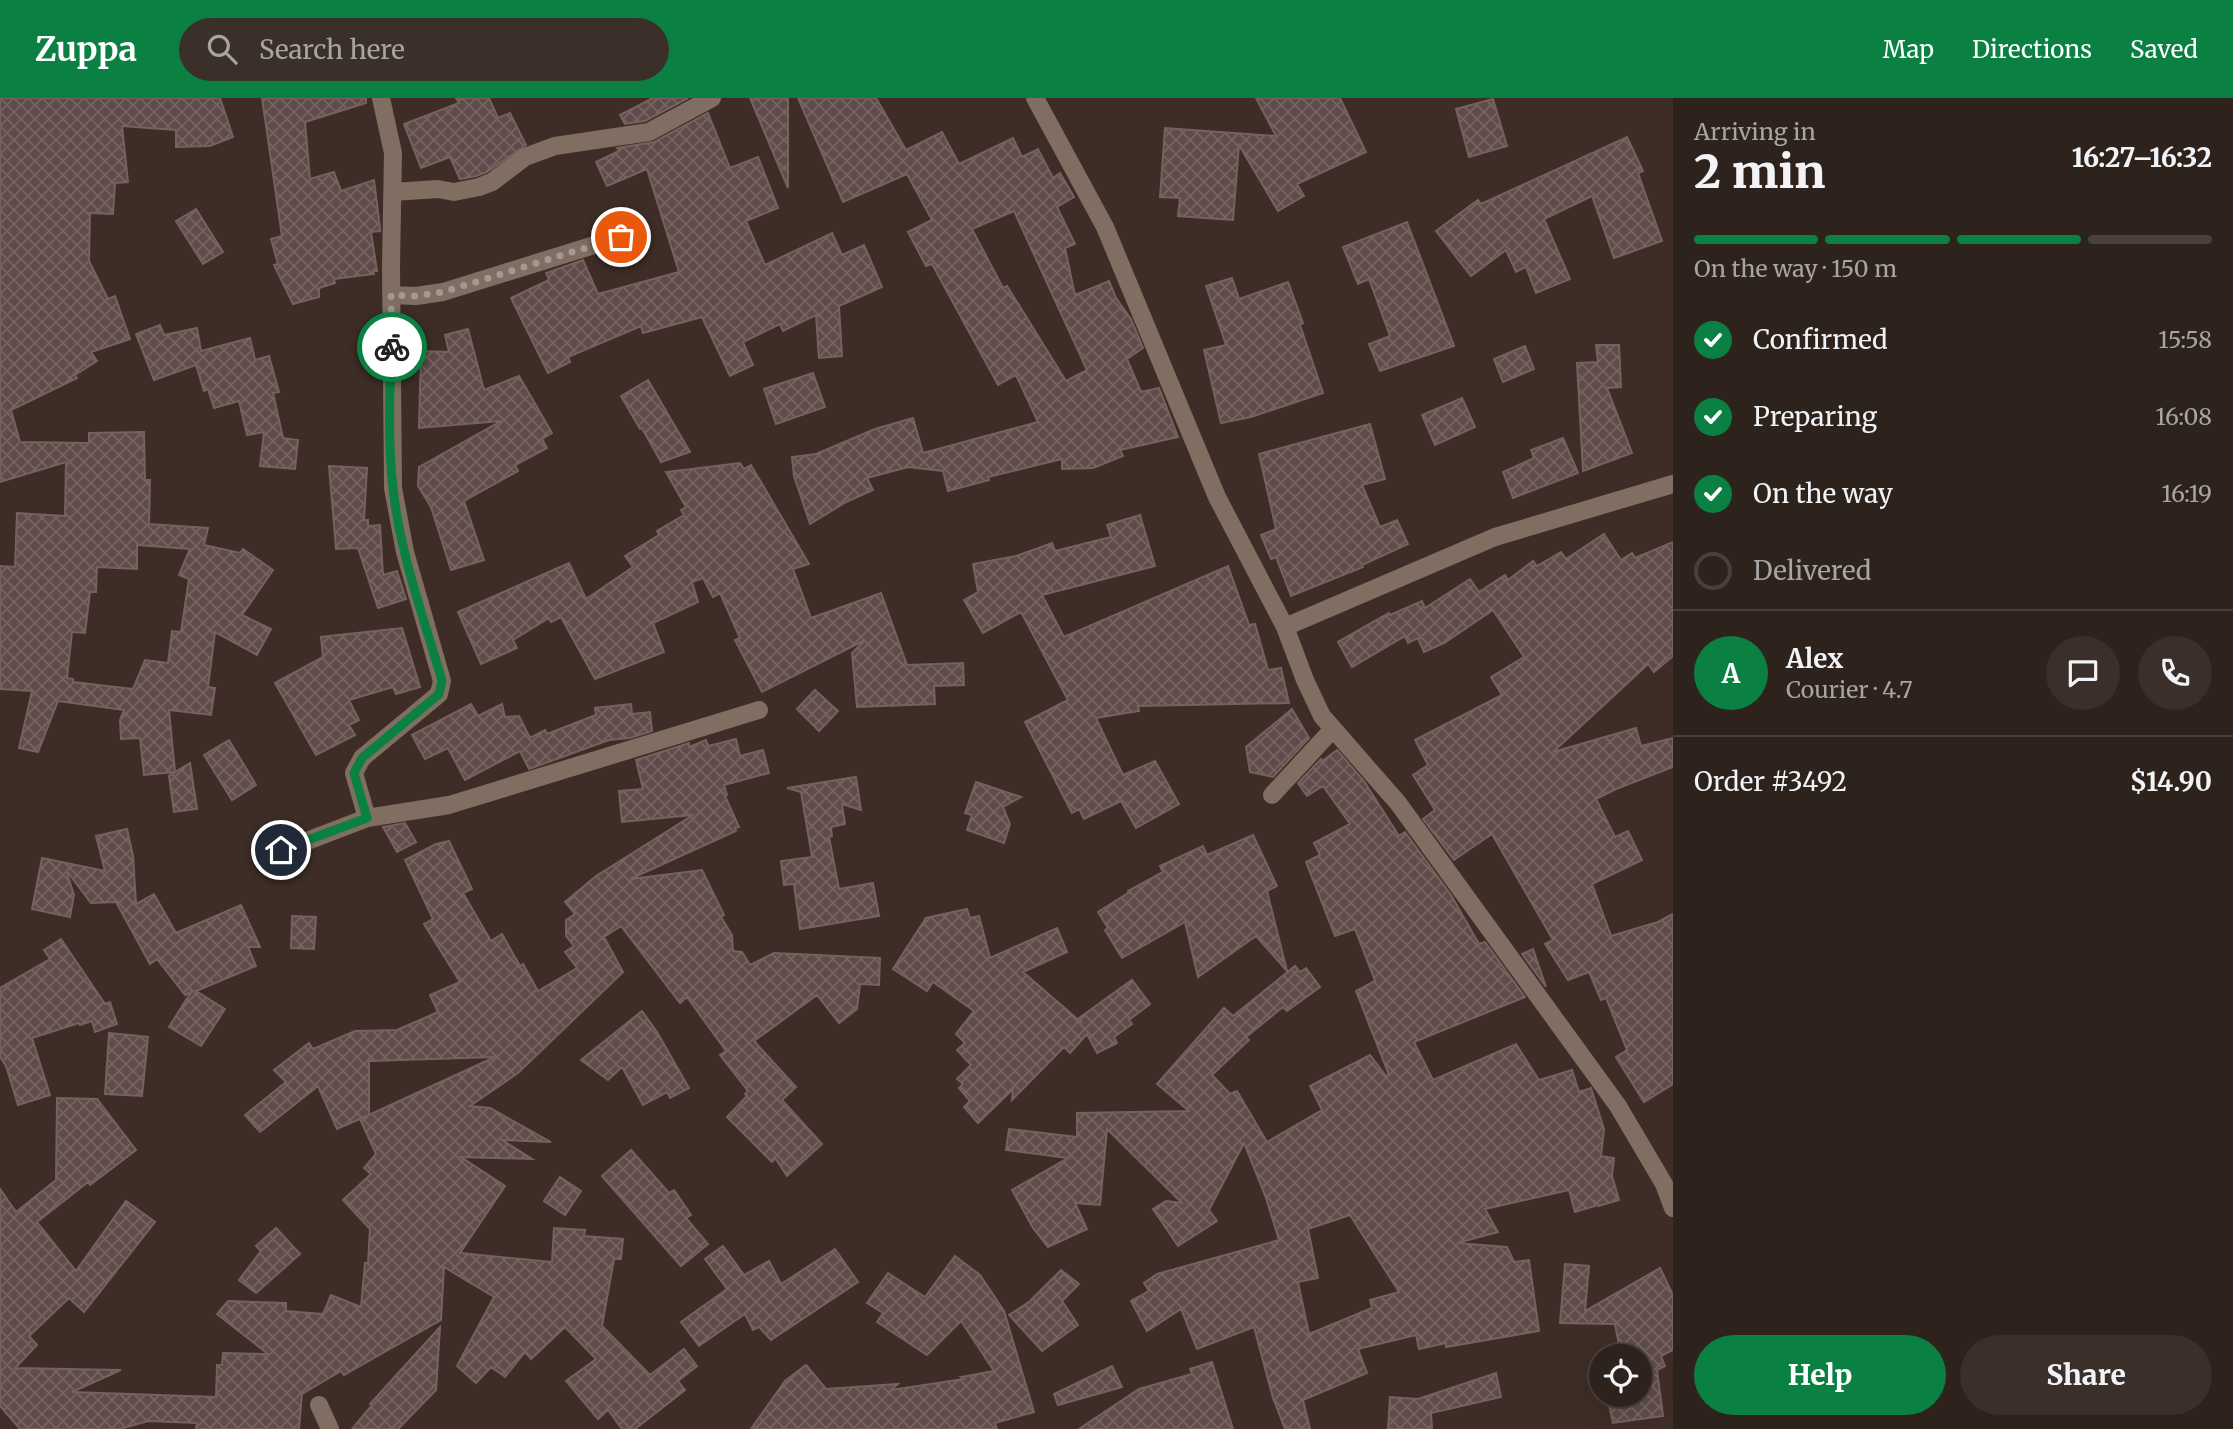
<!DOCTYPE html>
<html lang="en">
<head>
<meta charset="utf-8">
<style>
	:root { --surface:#2e221c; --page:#3a2f29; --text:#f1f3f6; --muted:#a7a4a3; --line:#493f3b; --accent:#0b8043 }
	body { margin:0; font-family:Merriweather,serif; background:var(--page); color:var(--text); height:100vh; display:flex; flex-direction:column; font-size:26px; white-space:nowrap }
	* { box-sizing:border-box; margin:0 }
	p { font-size:23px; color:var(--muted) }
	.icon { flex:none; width:38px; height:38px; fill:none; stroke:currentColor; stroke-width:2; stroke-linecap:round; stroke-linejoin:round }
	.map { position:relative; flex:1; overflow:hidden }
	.sheet { display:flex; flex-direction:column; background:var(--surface); width:560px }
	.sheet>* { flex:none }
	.controls { position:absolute; left:1589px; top:1246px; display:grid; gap:14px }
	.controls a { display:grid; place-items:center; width:63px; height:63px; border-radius:50%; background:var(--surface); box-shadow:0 7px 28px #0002,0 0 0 2px var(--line); font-size:35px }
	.pin { position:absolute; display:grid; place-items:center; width:60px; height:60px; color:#fff; margin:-30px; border:4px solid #fff; border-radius:50%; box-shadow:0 2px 7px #0007 }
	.courier { position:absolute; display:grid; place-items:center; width:70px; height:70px; margin:-35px; border:5px solid #0b8043; border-radius:50%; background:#fff; color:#222; box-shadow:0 2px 9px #0007 }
	.overview em { font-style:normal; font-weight:800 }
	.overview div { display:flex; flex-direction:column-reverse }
	.overview { display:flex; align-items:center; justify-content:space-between; height:119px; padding:0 21px }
	h1 { font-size:46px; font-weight:800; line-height:52px }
	.bar { display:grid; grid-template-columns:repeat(4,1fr); gap:10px 7px; align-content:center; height:84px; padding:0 21px }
	.bar i { height:9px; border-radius:5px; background:var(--line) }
	.bar .current { background:var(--accent) }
	.bar p { grid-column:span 4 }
	.line { display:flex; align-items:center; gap:18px; padding:0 21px; border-top:2px solid var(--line) }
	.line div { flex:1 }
	.round { display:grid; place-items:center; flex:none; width:74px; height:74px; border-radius:37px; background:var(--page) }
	ol { padding:0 21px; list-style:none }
	li { display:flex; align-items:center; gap:21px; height:77px }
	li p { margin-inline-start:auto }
	li .icon { padding:7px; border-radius:50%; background:var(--accent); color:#fff; stroke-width:4 }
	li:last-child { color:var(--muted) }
	li i { width:38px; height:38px; border:4px solid var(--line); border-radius:50% }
	.cta { display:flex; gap:14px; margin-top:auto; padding:14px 21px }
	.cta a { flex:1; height:80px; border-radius:42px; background:var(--accent); color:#fff; font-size:28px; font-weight:800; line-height:80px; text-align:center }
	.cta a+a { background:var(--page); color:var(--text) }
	header { display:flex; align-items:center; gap:42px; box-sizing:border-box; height:98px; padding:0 35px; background:var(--accent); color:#fff }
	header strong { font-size:33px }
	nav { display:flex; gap:38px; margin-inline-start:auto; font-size:24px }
	.search { width:490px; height:63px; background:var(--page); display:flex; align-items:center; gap:18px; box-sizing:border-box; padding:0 24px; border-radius:38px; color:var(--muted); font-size:26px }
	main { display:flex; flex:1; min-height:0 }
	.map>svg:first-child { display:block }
</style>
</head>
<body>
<header>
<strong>Zuppa</strong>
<div class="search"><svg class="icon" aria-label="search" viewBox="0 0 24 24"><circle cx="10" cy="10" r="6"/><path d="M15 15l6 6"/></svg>Search here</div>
<nav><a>Map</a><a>Directions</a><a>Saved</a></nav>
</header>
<main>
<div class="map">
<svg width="1673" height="1331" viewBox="0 0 1673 1331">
	<defs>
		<pattern id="building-cross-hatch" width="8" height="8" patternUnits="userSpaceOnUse" patternTransform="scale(1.75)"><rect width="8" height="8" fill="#5f4b49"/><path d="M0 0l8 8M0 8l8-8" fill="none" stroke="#766462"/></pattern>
	</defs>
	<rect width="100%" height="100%" fill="#3d2d26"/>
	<!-- building -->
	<path fill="url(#building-cross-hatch)" stroke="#76615f" stroke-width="2" fill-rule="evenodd" d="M0,0H220L233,39L210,48L176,49V32L122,28L128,84L115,85L113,116L90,115L89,163L108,201L115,198L130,241L91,254L97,263L75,277L77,280L11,312L20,344L89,345V335L144,334L145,382H150L149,426L208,430L204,447L240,455L243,451L273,472L242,517L271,531L257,557L215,534L208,589L215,590L211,617L169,612L175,674L190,665L197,711L174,714L169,678L175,674L144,677L140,640L121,641L120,622L124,612L58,603L38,654L19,650L32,593L0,591V468L15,469L17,415L65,418L66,364L0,384ZM137,447L190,451L179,477L189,481L181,534L172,533L168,565L145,562L133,591L73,584V581L67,580L72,534L85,535L90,494H96L97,469L137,471Z
		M262,0H366V5L305,24L310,81L334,74L341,93L374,82L380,130V133L371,134L377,173H373L374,176L334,181L335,185L319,190V199L293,206L274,167L278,166L271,141L282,138Z
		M456,0H489L498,20L510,15L526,47L487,74L476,78L460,81L450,59L421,70L404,26L459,5Z
		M653,0H688L645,23L625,26L620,17Z
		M750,0H788V90Z
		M798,0H876L906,52L942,34L959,66L1013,40L1022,59L1038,51L1053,80L1060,75L1074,99L1057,109L1075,146L1065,150L1075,197L1109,183L1116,200L1131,221L1143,250L1127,261L1141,294L1159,290L1178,339L1120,352L1123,358L1093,370L1062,371V361L988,379L989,382L948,393L943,373L908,369L867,380L873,392L846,404L810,426L794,378L792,359L816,356L875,331L913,320L923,355L1038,324L1016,277L998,287L932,166L926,168L908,134L932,122L907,76L843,104ZM1014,113L1087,272L1066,283L1007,188L1003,190L972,131Z
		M1256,0H1340L1366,54L1297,86L1304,98L1278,113L1239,47L1233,122L1178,118L1180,100L1160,99L1165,30L1276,38Z
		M1493,1L1507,48L1469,59L1456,11Z
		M708,15L730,70L758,59L778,110L746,123L765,167L832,135L842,157L864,147L882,189L839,208L842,258L819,260L816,217L783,233L780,226L743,244L753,267L730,278L702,219L643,235L641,228L568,259L570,264L548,275L511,200L549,182L546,175L583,162L598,196L679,174L647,71L607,88L596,64L619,53L617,50L654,44Z
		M1627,39L1643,73L1638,75L1662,143L1614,160L1592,98L1544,121L1570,181L1536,195L1526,169L1516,174L1506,152L1471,178L1436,133L1478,102L1481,106Z
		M196,111L223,154L203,166L176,123Z
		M1407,124L1454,248L1380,273L1369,246L1390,238L1369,181L1358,186L1343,149Z
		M1232,180L1239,201L1288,184L1303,225L1300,227L1323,295L1251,319L1221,325L1204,252L1226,247L1206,188Z
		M160,227L164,237L197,230L201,253L250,240L255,262L269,258L279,294L273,295L283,340L298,342L295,371L260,368L264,334L247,337L239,303L214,310L208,291L204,293L196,267L154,282L136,236Z
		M468,231L484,292L519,278L552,335L542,341L547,350L515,367L518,373L464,403L484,462L451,472L431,409L418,388L419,369L501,323L419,330L421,253L449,254L445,237Z
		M1596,247H1619L1621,289L1607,290L1632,355L1583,373L1577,265L1598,264Z
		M1525,248L1534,271L1503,284L1494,261Z
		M813,275L825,309L776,326L764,291Z
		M648,282L690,354L661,364L642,330L640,331L621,298Z
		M1462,300L1475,329L1435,347L1422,317Z
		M1370,326L1385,381L1362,387L1380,429L1397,422L1408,446L1362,467L1363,469L1291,498L1276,459L1271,461L1261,437L1276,431L1259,356Z
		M1563,340L1578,375L1513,400L1503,374L1534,360L1531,352Z
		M740,365L744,371L751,367L809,466L793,471L811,520L881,495L907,567L963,565L964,587L934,588L935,606L857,609L852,555L865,542L762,594L735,542L740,540L720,495L713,499L703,480L692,484L698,504L653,525L664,554L595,581L561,519L551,524L549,520L513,542L517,550L481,566L458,514L569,465L586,501L633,469L625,458L659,437L657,433L684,417L681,412L686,409L666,374Z
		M329,368L367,370L364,422H368V428L380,427L383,477L397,473L406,501L378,510L358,450L336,451Z
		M1140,417L1155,468L1042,497L1064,539L1228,468L1249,527L1255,526L1268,572L1281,570L1289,605L1138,608L1139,613L1096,620L1123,677L1155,663L1179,706L1136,730L1121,703L1084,721L1079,711L1072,715L1025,624L1068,602L1021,514L983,535L964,502L978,494L973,466L1016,458L1052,445L1055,453L1111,439L1107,427Z
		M1604,436L1621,462L1632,455L1635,460L1673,444V558L1654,574L1648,566L1553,654L1636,630L1641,648L1673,640V669L1616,691L1596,701L1615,739L1628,733L1642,762L1592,786L1611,838L1658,824L1673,816V986L1644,1004L1616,959L1627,952L1606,900L1601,902L1589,874L1568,882L1545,846L1553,842L1492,736L1454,762L1423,721L1435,712L1413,677L1428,667L1415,642L1502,597L1491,579L1524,559L1493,512L1444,545L1424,554L1418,540L1408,545L1405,538L1352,569L1338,544L1389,515L1390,517L1422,503L1425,510L1470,481L1479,494L1505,477L1508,482L1533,463L1537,468L1561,454L1566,461Z
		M402,530L420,589L396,596L393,589L349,602L359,622L349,627L355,637L316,657L275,585L323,559L321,539Z
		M815,592L838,613L819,633L797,611Z
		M471,606L478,618L502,606L505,619L519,618L530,640L545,632L547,636L596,617L595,610L631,606L632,616L650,614L652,633L630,640L609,642L529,671L520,653L465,682L448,650L425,661L412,637Z
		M1292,611L1309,640L1273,679L1250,674L1246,649Z
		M736,641L740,658L763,652L769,675L724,687L727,697L725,698L739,729L735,730L736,733L630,781L702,772L724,817L721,819L732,837L733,853L742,854L750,867L774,855L880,860L879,887L860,886L857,911L839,925L817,897L754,943L796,989L782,1002L822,1046L787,1078L775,1060L772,1064L727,1019L747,998L745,996L748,993L720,957L726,953L687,899L680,905L621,828L604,839L623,874L518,975L470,1008L490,1010L551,1044L502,1042L532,1061L461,1059L505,1088L460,1155L552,1164L554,1130L585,1132L584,1138L623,1141L621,1161H614L602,1228L650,1277L684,1251L697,1268L678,1283L685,1292L635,1331H622L608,1312L598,1321L566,1283L596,1261L565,1229L531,1261L525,1254L505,1279L491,1269L476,1285L457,1268L494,1199L444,1169L441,1222L344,1277L341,1273L302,1296L299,1331H196L197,1325L148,1323L120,1331H20L0,1308V1091L16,1114L56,1082L57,1000L97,1001L136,1052L90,1087L88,1084L37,1124L76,1173L126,1103L155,1124L84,1214L69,1200L29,1238L37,1247L15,1270L121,1272L72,1294L216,1299L217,1267H222L223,1255L268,1256L217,1216L228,1203L286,1205V1213L323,1216L331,1197L361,1209L365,1165H368L370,1131L343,1102L371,1076L364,1070L376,1056L360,1021L495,959L369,963V1017L337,1031L318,988L260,1034L245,1017L286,984L274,972L309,945L313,951L355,933L397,932L438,914L430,897L460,884L424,826L433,821L405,762L436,746L449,743L472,791L463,795L491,843L502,836L520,868L523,866L538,893L577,870L565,854L574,848L566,838V822L575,816L565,804L596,778L693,717L622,724L619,693L643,691L636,662L689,645V649L706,642L708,648Z
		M229,642L256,687L232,702L204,657Z
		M1337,652L1364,683L1399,738L1405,734L1451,797L1479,846L1485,844L1525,899L1414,944L1433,982L1516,946L1539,982L1572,972L1579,994L1591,990L1604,1031L1601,1058L1614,1060L1612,1078L1619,1102L1598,1108L1595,1103V1108L1575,1114L1569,1092L1485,1111L1498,1134L1457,1145L1507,1149L1514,1164L1529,1162L1539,1233L1446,1249V1245L1419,1251L1416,1237L1358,1251L1367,1275L1303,1302L1310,1331H1285L1273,1300L1254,1229L1197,1251L1181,1211L1147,1233L1131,1203L1149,1193L1144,1185L1157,1176L1279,1142L1266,1100L1244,1045L1209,1112L1217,1123L1178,1148L1153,1111L1166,1103L1182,1105L1107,1031L1100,1107L1075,1105L1087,1131L1048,1149L1033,1130L1012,1092L1068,1060L1006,1052L1009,1031L1077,1039V1015L1189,1013L1157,986L1224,910L1233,918L1295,868L1300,874L1306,870L1320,889L1287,913L1283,909L1246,939L1249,942L1212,977L1230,996L1237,993L1267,1044L1322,1012L1310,988L1370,957L1386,978L1389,977L1356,893L1375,883L1355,831L1335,838L1306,764L1320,757L1314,745L1350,726L1323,688L1307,698L1298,685L1321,661L1322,663ZM1350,1117L1399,1194L1370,1202L1372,1210L1309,1236L1298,1184L1318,1180L1308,1131Z
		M856,679L861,712L842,706L845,726L831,729L832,738L829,739L839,791L873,785L879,818L800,831L794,786L784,787L781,763L812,759L801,694L787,690Z
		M976,684L1021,699L1003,709L1010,726L1004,745L967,732L972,717L965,715Z
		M405,725L416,744L397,754L383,729Z
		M127,731L133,758L136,806L154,796L176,835L241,807L260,849H248L256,868L196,893L225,911L201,948L169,929L191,894L185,897L157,861L150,866L116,804L91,805L66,772L74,797L70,819L32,811L42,760L105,773L96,738Z
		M1253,737L1277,788L1267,793L1287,873L1256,838L1198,879L1185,824L1122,860L1105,832L1108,830L1098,814L1128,795V793L1163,774L1160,768L1203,748L1207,757Z
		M967,811L970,820L979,818L990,860L1057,830L1067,854L1023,874L1082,925L1079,920L1132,882L1150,906L1129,922L1132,926L1114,939L1117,945L1097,955L1087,936L1070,955L1064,949L1012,1002L1013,991L978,1025L964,1009L970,1003L959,990L963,986L957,981L971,967L957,952L965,945L956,936L974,913L933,884L927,893L893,871L926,820Z
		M292,818L316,819L314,851L291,850Z
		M61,841L105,906L110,904L117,926L95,934L92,923L80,927L79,925L32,940L50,997L18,1007L6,968L0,959V890L50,861L44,852Z
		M1533,851L1546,889L1522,856Z
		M642,913L657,934L689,990L670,1000L667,994L643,1007L622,969L608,982L581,962Z
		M109,935L148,939L142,998L105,996Z
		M631,1052L669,1095L674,1092L691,1117L686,1120L708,1146L681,1168L602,1078Z
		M560,1079L581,1093L565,1117L544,1103Z
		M276,1130L300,1156L256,1195L239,1182L261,1153L256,1148Z
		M723,1148L744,1177L769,1163L781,1186L835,1151L858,1184L771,1242L759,1229L753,1232L745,1216L699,1248L681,1224L727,1191L705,1161Z
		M955,1158L980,1177L1004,1213L1034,1314L995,1325L997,1331H751L785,1283L806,1267L826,1291L898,1286L891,1292L964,1281L961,1279L994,1273L961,1223L927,1257L877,1224L883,1215L867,1205L888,1175L925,1199Z
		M1565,1166L1589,1168L1585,1213L1660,1170L1673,1197V1252L1661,1258L1665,1268L1657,1272L1663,1318L1613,1325L1607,1297H1640V1258H1621L1615,1226L1560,1225Z
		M1061,1172L1079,1186L1062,1203L1078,1227L1042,1253L1009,1217L1029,1204Z
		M440,1229L436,1292L398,1331H352L372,1307L370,1306Z
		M1212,1264L1233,1331H1079L1139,1291L1192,1276L1190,1271Z
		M1112,1268L1122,1289L1058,1307L1054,1296Z
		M1496,1275L1501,1299L1431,1315L1432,1331H1388L1390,1299L1418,1301Z"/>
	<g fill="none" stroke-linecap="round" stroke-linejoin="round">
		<!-- minor -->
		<path stroke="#7f6e61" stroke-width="18" d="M1035,0L1105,129L1217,399L1285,529L1305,582L1322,618L1398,705L1618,1008L1664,1086L1673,1110
			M393,94L438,91L454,94L479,89L492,84L525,59L555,48L649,34L712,0
			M391,197L416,198L443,194L620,139L638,138
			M1285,529L1495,439L1673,386
			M1272,697L1332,632
			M367,720L354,675L362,660L439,596L442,583L405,454L393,390L391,169L393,55L381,0
			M281,753L367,720L449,707L759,612
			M319,1307L330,1331"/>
	</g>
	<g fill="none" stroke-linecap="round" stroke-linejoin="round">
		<!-- done -->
		<path stroke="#a59893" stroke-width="7" stroke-dasharray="0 12.6" d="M392,249L391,197L416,198L443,194L621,139"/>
		<!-- route -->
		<path stroke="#0b8043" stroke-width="9" d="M281,752L367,720L354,675L362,660L439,596L442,583C424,520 400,456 393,390C388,348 389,291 392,249"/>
	</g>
</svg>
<div class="controls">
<a><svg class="icon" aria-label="locate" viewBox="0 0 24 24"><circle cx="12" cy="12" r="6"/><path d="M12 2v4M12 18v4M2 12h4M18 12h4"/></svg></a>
</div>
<div class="pin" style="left:621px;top:139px;background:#ea580c"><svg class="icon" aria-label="bag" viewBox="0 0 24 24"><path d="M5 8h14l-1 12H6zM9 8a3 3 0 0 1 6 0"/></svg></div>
<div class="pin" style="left:281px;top:752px;background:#1f2937"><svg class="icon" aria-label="home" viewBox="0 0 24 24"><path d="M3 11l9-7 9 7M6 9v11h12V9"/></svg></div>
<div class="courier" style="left:392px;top:249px"><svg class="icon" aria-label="bike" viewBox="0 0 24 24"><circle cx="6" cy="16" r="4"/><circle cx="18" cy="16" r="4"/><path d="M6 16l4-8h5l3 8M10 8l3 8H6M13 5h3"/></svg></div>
</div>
<section class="sheet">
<div class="overview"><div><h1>2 min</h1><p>Arriving in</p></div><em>16:27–16:32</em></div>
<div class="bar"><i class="current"></i><i class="current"></i><i class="current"></i><i></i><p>On the way · 150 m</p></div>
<ol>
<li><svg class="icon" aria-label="check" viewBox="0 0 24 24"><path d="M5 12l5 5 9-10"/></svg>Confirmed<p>15:58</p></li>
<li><svg class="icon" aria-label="check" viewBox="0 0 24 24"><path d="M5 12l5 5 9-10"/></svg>Preparing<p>16:08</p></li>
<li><svg class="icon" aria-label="check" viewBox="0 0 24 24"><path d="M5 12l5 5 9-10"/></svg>On the way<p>16:19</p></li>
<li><i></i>Delivered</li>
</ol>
<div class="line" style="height:126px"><b class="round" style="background:var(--accent);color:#fff">A</b><div><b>Alex</b><p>Courier · 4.7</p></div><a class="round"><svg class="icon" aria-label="chat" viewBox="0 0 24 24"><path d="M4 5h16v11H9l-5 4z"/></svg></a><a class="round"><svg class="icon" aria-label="phone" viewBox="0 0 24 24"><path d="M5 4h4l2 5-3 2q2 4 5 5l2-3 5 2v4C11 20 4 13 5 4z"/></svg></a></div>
<div class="line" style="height:91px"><div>Order #3492</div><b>$14.90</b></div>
<div class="cta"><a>Help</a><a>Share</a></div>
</section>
</main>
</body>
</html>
